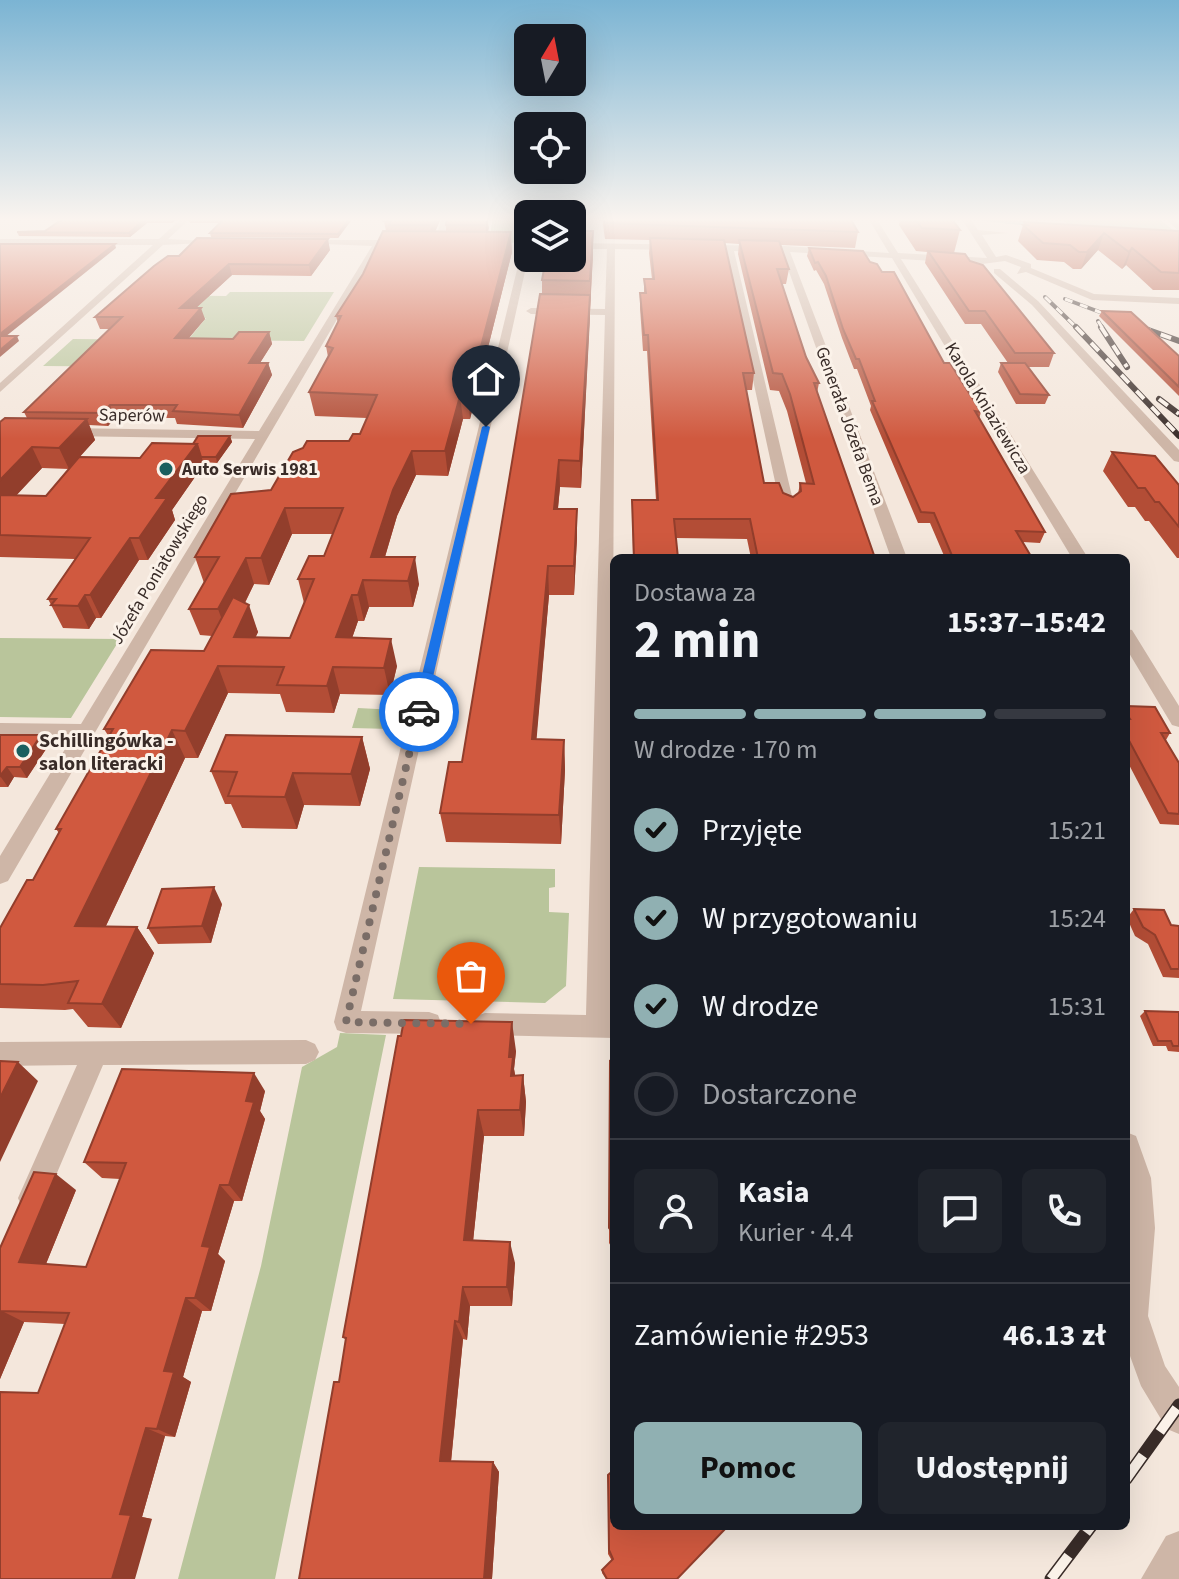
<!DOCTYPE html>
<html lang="pl">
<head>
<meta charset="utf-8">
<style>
	:root { --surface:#171b24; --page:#20242c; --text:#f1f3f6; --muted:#9ea1a6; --line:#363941; --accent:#90b0b2 }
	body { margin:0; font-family:"Source Sans 3",sans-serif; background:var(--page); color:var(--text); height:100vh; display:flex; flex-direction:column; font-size:30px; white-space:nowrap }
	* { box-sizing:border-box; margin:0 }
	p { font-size:26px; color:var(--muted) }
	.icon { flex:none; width:44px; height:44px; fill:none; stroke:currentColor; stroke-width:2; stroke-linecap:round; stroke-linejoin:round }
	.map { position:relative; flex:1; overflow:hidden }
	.drawer { position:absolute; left:610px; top:554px; width:520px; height:976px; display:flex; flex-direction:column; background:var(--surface); border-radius:12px; box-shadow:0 8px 32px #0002 }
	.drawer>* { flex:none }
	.needle { width:52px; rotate:10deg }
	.fabs { position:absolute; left:514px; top:24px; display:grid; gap:16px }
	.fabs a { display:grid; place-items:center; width:72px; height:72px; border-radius:12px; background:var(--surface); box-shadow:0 8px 32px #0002; font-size:40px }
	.pin { position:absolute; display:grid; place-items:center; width:68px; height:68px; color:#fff; margin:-82px -34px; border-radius:50% 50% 50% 0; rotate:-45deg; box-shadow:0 0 8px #0007 }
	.pin .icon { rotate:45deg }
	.courier { position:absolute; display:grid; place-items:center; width:80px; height:80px; margin:-40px; border:6px solid #1a73e8; border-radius:50%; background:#fff; color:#222; box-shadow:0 2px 10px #0007 }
	.overview em { font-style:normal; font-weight:700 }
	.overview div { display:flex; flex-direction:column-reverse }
	.overview { display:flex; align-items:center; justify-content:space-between; height:136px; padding:0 24px }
	h1 { font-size:52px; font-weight:700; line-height:60px }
	.bar { display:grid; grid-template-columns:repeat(4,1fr); gap:12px 8px; align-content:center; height:96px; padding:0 24px }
	.bar i { height:10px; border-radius:6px; background:var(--line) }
	.bar .on { background:var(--accent) }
	.bar p { grid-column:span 4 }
	.line { display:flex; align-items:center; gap:20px; padding:0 24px; border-top:2px solid var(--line) }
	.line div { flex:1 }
	.round { display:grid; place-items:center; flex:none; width:84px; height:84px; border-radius:12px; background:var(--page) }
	ol { padding:0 24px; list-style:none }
	li { display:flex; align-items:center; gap:24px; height:88px }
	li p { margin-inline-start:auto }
	li .icon { padding:8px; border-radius:50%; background:var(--accent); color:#111; stroke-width:4 }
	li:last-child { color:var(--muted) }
	li i { width:44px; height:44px; border:4px solid var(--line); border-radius:50% }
	.primary-button { display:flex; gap:16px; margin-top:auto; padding:16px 24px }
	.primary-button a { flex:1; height:92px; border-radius:12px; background:var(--accent); color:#111; font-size:32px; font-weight:700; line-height:92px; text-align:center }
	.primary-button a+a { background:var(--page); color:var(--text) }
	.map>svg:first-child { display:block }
</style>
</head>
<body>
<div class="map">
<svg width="1179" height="1579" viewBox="0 0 1179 1579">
	<rect width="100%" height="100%" fill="#f4e7dc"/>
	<!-- green -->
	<path fill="#b9c59b" d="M493,218H528V243L489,242Z
		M1059,218H1158L1173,230L1167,229L1168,234L1037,227L994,219L1070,226Z
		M230,292H334L304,341L188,340L165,367L43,366L73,339L188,340L206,318L98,316L121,295L226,296Z
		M0,638L120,639L71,718L0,717Z
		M358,708L396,710L391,729L352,728Z
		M419,867L555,869V887L549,888V912L569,913L566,986L545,1003L393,999Z
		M340,1033L386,1035L275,1579H178L261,1266L302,1067L337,1047Z"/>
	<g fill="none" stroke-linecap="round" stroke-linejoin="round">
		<!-- stream -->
		<path stroke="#78b4b3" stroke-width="4" d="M984,219L1031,224"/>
		<!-- minor -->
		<path fill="#ceb6a7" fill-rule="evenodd" d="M182,218H191L168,239L224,242L163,245L0,392V383L153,245H0V239H159Z
			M442,218H450L442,244L438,247L434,244Z
			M868,218H876L898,253L987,258L961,218H969L978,230L1008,233L982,235L996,257L1006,255L1031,264V268L1094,294L1179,298V304L1092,300L1026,272L1017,274L1021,267L1005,261L982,264L901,259L1088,558H1072L892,258L790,252L907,558H891L782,252L734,251L795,509L788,513L781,509L725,251L615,249L611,1015L614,1016V1038L485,1035L476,1032L473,1024L476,1016L485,1013L586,1015L605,315L531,314L526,311L531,308L605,309L607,249H572V243L785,246L889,253Z
			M1164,218H1172L1179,224V231Z
			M378,240L392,244L380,246L8,881L0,884V856L73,736L0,735V723L81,724L255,439L67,436L61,432L67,428L259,431L372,246L300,243L304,240Z
			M527,242L528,258L361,1011L429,1012L438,1015L441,1023L438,1031L429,1034L346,1033L337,1030L334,1022L523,245Z
			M994,269H1000L1038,301L1179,450V462L1174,461L1032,305L994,273Z
			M1126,629L1132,630L1179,706V727L1172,725L1126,648Z
			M306,1040L315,1044L319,1052L315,1060L306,1064L103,1065L42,1208L32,1212L22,1208L18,1198L77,1065L0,1066V1042Z
			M1126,1132L1136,1136L1151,1178L1155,1228L1148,1316L1165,1366L1179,1387V1434L1167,1429L1141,1386L1126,1345Z
			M1179,1531V1579H1141L1166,1536Z"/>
		<defs>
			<path id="rail-far2" d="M1045,297L1078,329
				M1065,299L1145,329
				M1098,321L1103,329"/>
			<path id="rail-far1" d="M1076,327L1179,436
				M1101,327L1127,367
				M1140,327L1179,341
				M1159,399L1179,414"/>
			<path id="rail" d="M1126,1479L1179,1405
				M1051,1579L1091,1526"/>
		</defs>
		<!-- rail-far2 casing -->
		<use href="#rail-far2" stroke="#392c28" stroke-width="4"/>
		<!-- rail-far1 casing -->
		<use href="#rail-far1" stroke="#392c28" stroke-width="6"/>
		<!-- rail casing -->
		<use href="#rail" stroke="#392c28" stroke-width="13"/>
		<!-- rail-far2 -->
		<use href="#rail-far2" stroke="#fbf2e9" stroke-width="3" stroke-dasharray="8" stroke-linecap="butt"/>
		<!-- rail-far1 -->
		<use href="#rail-far1" stroke="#fbf2e9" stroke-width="4" stroke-dasharray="11" stroke-linecap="butt"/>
		<!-- rail -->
		<use href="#rail" stroke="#fbf2e9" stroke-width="10" stroke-dasharray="29" stroke-linecap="butt"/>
	</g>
	<!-- wall -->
	<path fill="#b34d36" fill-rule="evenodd" d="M64,218H178L172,223H147L130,237L19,236L17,232L45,231Z
		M353,218L338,238L211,237L210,233L219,223H190L188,219Z
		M386,218H441L435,232H446V225L447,218H488V232L512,252L470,419H463L448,476L416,475L397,516L385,557L419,584L413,607H369L364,621H358L352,638L397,666L390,695L340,694L334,713L286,712L280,694L228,693L198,758H185L106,926L137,927L154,953L121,1028L88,1027L73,1009L65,1010L0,1008V928L33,880L59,833L56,829L109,737L104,729L204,651L212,636L200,635L189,609L204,583L195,557L271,490L360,434L367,418L315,416L309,392L328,357L326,346L338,323L336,316L363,274L386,231L384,221ZM292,534H333L324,556L298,579L304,603L290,638H255L258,632L245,603L254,584L269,585Z
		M602,218H850L858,232L855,248L781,245L789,269L786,284H782L806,357L819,383L817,393L875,558H751L747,539L676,538L678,558H633L632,500H656L647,351H643L640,308V293H644V279H652L649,253L650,240L605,239ZM725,243L739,244L738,254L770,390L779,391L787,411L806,483H800L798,494L793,497L764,483L746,390H752L754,373Z
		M900,218H951L960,230L954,253L970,261L1054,353L1049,367H1027L1049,395L1045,404H1016L998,372L1001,363H1008L981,324H965L925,263L927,252L916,251L899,225Z
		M1024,222L1179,231V290H1153L1126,265L1122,269L1098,250L1081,269H1073L1064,262L1037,260L1018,241Z
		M593,231V254L581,488L560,487L558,509L577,537L574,595H549L536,739L564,740L565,770L561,844L446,842L440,813L462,762L542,294V280Z
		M809,248L870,262L882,272L944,363L981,412L979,419L1045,532L1040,543L1023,542L1032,558H945L930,523H918L870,410L871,406L857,369H854L842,338L824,284L816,270L814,271L807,256Z
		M330,250L311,276L232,275L196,308L205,319L188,338L233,339L269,332L272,344L260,363H268L272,375L243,428L177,424L175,418H115L108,426L89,425L95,440L79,457L140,458L193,444L230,436L232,442L217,463L203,462L204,464L172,510L175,520L148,560H139L101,618H96L89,629L63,628L48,599L75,559L0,557V422L27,418L24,412L110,329H100L95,317L154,266ZM42,468L69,469L46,496L16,495Z
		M1102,311L1179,356V396L1099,316Z
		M1112,452L1179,485V558H1177L1149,521H1145L1135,507H1128L1103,471Z
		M1126,706L1170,733L1166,740L1179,763V825L1160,824L1126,759Z
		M0,735H41L48,746L27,778L14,777L8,787H0Z
		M362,737L370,769L360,806L304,805L297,829L242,828L231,804H225L211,771Z
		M222,904L211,943L158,944L148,928Z
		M1134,909L1171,925L1179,926V978L1163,977L1148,944L1135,936L1127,918Z
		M1145,1011L1179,1012V1052L1168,1051L1166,1046H1153L1140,1016Z
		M398,1036L516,1051L514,1069L515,1075H523L526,1102L524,1136H484L473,1241L515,1263L512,1306H470L467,1340L463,1339L451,1462H493L499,1472L492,1579L339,1382L346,1340L343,1337Z
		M614,1051V1251L609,1243V1081L610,1061L614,1062Z
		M265,1091L260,1111L265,1119L242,1201H234L218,1254L225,1261L211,1311H202L183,1377L191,1382L175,1437L165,1436L142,1517L152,1519L0,1579L38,1393L65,1324L24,1322L0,1379V1248L76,1190L46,1264L86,1267L120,1179L102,1178L84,1162Z
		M608,1475L677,1579H606L602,1573V1570L612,1561L608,1554Z"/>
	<!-- shaded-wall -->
	<path fill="#923e2c" d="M172,218H178L172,223L170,219Z
		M350,218H353L338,238V234Z
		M434,218H441L432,239L430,225Z
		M487,218L489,228L486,239L485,225Z
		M145,219L147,223L130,237L129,233Z
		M593,231V254L590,306V281Z
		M511,232L512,252L470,419L468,396Z
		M1104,233L1098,250L1081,269L1087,252Z
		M328,239L330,250L311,276L309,265Z
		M115,244L116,248L0,341V334Z
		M1132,248L1126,265L1122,269L1129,252Z
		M229,264L232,275L184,319L180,308Z
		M590,295V318L581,488L580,461Z
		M201,308L205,319L179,350L175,338Z
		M269,332L272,344L252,375L249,363Z
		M17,336L19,341L0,357V350Z
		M268,363L272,375L243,428L239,415Z
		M460,396L463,419L448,476L445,451Z
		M110,405L115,418L108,426L102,413Z
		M87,419L95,440L69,469L59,448Z
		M230,436L232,442L217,463L216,457Z
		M197,444L204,464L172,510L175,520L148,560L139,538L156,498Z
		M32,447L42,468L0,513V480Z
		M412,451L416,475L397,516L378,580L371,557L393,490Z
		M559,460L560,487L555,536L554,509Z
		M285,508L292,534L269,585L261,558Z
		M577,509V537L574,595V566Z
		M130,538L139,560L101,618L90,595Z
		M415,557L419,584L413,607L408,581Z
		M246,558L254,584L228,636L218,609Z
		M548,566L549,595L534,769L532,739Z
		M363,580L369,607L364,621L358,595Z
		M85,595L96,618L89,629L78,606Z
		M352,595L358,621L343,664L336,637Z
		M249,605L258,632L243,664L234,637Z
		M391,639L397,666L390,695L384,668Z
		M218,666L228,693L198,758L185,731Z
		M333,667L340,694L334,713L327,686Z
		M172,730L185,758L94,951L75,926Z
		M41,735L48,746L27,778L20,767Z
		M362,737L370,769L360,806L351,774Z
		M564,740L565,770L561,844L559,815Z
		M7,767L14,777L8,787L0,776Z
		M293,773L304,805L297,829L285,797Z
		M214,887L222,904L211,943L202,926Z
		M137,927L154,953L121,1028L102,1004Z
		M512,1022L516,1051L514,1069L517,1085L511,1076L509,1057Z
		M18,1062L38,1081L0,1162V1098Z
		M254,1073L265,1091L260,1111L265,1119L242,1201L229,1185L246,1101Z
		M523,1075L526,1102L524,1136L520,1110Z
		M478,1110L484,1136L471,1261L464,1240Z
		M56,1174L76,1190L41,1276L19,1262Z
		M220,1185L234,1201L218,1254L225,1261L211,1311L195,1298L202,1246Z
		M510,1242L515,1263L512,1306L507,1287Z
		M463,1287L470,1306L467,1340L459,1322Z
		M186,1298L202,1311L183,1377L191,1382L175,1437L157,1429L164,1371Z
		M0,1310L24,1322L0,1379Z
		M455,1321L463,1339L450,1471L440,1461Z
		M146,1428L165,1436L142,1517L152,1519L135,1579H112L120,1514Z
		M493,1462L499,1472L492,1579H484Z"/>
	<!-- building -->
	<path fill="#d0593f" stroke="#923e2c" stroke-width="2" d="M64,218H172L170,219H145L129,233L17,232L45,231Z
		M189,218H222L223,219H188Z
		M225,218H350L338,234L210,233Z
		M386,218H434L430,225H389L391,221H384Z
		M447,218H487L485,225H446Z
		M604,218H850L858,232L605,223Z
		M914,218H951L960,230L922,228Z
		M1024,222L1179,231V273L1161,272L1132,248L1129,252L1104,233L1087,252H1079L1070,245L1043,243L1023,225H1027Z
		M383,231L511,232L468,396H460L445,451H412L393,490L371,557H415L408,581L363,580L358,595H352L336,637L391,639L384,668L333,667L327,686L277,685L284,667L218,666L185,731L172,730L75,926L137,927L102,1004L68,1003L78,981L43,985L0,984V928L27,880H33L61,829H56L113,729H104L151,650L204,651L233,597L249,605L234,637L290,638L314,579H298L309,556H324L343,508H285L261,558H246L218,609H189L219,557H195L231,494L271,490L293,452L303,448L307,441H349L353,434H360L377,395L309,392L333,348L326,346L341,316H336L363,274Z
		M572,231H593L590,281L542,280L546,258H572Z
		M197,238L328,239L309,265L229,264L180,308H201L175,338L233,339L239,332H269L249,363H268L239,415L173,411L177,405H110L102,413L24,412L122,317H95L154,266L168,256H179Z
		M650,238L724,240L754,373H743L764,483H779L783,493L793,497L801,491L800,483L814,484L790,394L782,374L773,373L739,240L779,241L789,269H777L806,357L819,383H814L875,558H758L750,519H674L678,558H634L632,500H658L648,335H644L640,293H646L644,279H654Z
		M0,244H115L0,334Z
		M809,248L863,251L870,262L877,264L882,272H894L944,363H950L981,412L975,411L1045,532L1016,531L1032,558H953L934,513L921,512L872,401H875L859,359H856L843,329L826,276L818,262L815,263Z
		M928,251L965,254L970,261L983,265L1054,353H1015L985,311H969Z
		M540,294L590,295L580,461L559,460L554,509H577L574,566H548L532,739L564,740L559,815L440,813L449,762H462Z
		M1102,311L1131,312L1179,356V387Z
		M0,336H17L0,350Z
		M1001,363H1025L1049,395L1020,394Z
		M5,418L87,419L59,448L32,447L0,480V422Z
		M198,436H230L216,457H201L197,444H193Z
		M152,443L197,444L156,498H167L139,538H130L90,595H85L78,606L51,605L56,599H48L90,538L0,535V495L46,496L79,457L140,458Z
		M1112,452L1155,456L1179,485V527L1159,502H1155L1145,488H1138Z
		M1126,706L1155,707L1170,733H1161L1179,763V814L1168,813L1126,735V732H1128L1126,729V719H1130L1126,713Z
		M0,735H41L20,767H7L0,776Z
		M226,735L362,737L351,774L293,773L285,797L228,796L237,772L211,771Z
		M214,887L202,926L148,928L162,889Z
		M1134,909L1164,910L1171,925L1179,926V969H1171L1155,935L1143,927Z
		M1145,1011L1179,1012V1046H1173L1171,1041H1158Z
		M404,1020L512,1022L509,1057H513L511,1076L523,1075L520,1110H478L464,1240L510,1242L507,1287H463L459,1322L455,1321L440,1461L493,1462L484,1579H299L334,1382H339L346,1338L343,1337L398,1036H401Z
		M0,1061L18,1062L0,1098Z
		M610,1061L614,1062V1234L609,1228Z
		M122,1069L254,1073L246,1101L254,1102L229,1185H220L202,1246L210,1247L195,1298H186L164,1371L174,1372L157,1429L146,1428L120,1514L131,1515L112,1579H0V1392L38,1393L69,1313L0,1311V1248L34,1172L56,1174L19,1262L86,1267L126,1163L84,1162Z
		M614,1470V1526H728L677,1579H607L602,1570L613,1559L609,1550L608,1475Z"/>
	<!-- sky -->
	<linearGradient id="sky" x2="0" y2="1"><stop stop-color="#7bb4d3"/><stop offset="0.5" stop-color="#faf4ef"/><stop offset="1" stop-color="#faf4ef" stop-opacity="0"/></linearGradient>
	<rect width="1179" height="439" fill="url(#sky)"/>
	<!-- route -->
	<path fill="#1a73e8" d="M486,425L490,427L425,712L419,716L413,712L482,427Z"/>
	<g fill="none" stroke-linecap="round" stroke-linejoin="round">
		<!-- done -->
		<path stroke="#7a6d67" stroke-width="8" stroke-dasharray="0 14.4" d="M419,712L346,1022L471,1024"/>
	</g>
	<!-- markers -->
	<g fill="#1a5f5f" stroke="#fbf2e9" stroke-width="3">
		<circle cx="166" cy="469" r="8"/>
		<circle cx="23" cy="751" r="8"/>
	</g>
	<g text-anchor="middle" stroke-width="6" stroke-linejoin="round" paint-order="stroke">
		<!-- far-street labels -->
		<g font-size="18" fill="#392c28" stroke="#fbf2e9">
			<text transform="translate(988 408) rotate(59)" y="6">Karola Kniaziewicza</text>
			<text transform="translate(132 415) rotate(1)" y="6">Saperów</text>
			<text transform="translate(850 426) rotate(70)" y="6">Generała Józefa Bema</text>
			<text transform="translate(159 569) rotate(-59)" y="6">Józefa Poniatowskiego</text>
		</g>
		<!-- far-poi labels -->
		<g font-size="18" font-weight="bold" fill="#392c28" stroke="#fbf2e9" text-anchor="start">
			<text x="182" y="475">Auto Serwis 1981</text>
		</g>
		<!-- poi labels -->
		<g font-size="20" font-weight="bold" fill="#392c28" stroke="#fbf2e9" text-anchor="start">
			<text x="39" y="747">Schillingówka -<tspan x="39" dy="23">salon literacki</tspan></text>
		</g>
	</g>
</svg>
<div class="fabs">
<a><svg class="needle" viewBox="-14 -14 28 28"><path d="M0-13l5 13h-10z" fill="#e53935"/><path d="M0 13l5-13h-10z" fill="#9ea1a6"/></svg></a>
<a><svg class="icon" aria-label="locate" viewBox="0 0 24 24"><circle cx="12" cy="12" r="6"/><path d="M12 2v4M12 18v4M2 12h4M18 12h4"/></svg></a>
<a><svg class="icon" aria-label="layers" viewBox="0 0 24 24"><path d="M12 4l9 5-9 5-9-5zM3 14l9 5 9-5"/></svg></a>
</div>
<div class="pin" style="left:471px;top:1024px;background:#ea580c"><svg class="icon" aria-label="bag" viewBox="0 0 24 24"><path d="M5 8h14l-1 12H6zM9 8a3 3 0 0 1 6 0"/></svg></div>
<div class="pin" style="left:486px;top:427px;background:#1f2937"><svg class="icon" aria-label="home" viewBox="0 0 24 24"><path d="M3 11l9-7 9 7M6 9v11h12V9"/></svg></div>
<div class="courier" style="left:419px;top:712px"><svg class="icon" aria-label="car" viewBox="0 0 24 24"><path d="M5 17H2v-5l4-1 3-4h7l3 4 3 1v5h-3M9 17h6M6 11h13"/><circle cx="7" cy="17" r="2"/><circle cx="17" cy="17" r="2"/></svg></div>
<section class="drawer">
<div class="overview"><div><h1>2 min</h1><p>Dostawa za</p></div><em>15:37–15:42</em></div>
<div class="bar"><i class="on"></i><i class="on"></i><i class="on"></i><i></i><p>W drodze · 170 m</p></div>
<ol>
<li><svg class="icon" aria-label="check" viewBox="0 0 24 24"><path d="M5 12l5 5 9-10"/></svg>Przyjęte<p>15:21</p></li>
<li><svg class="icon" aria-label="check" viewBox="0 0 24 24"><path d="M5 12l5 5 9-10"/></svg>W przygotowaniu<p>15:24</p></li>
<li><svg class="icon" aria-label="check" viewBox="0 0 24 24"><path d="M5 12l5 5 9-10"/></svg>W drodze<p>15:31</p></li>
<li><i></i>Dostarczone</li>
</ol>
<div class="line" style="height:144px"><a class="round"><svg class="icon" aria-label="person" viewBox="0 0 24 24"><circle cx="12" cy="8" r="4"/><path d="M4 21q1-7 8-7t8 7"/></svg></a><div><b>Kasia</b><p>Kurier · 4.4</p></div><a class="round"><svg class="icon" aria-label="chat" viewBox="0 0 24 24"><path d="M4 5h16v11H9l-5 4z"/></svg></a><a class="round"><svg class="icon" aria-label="phone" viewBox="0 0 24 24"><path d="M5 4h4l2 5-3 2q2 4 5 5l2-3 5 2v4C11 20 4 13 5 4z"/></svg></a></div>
<div class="line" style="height:104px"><div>Zamówienie #2953</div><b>46.13 zł</b></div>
<div class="primary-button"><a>Pomoc</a><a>Udostępnij</a></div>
</section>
</div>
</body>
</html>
